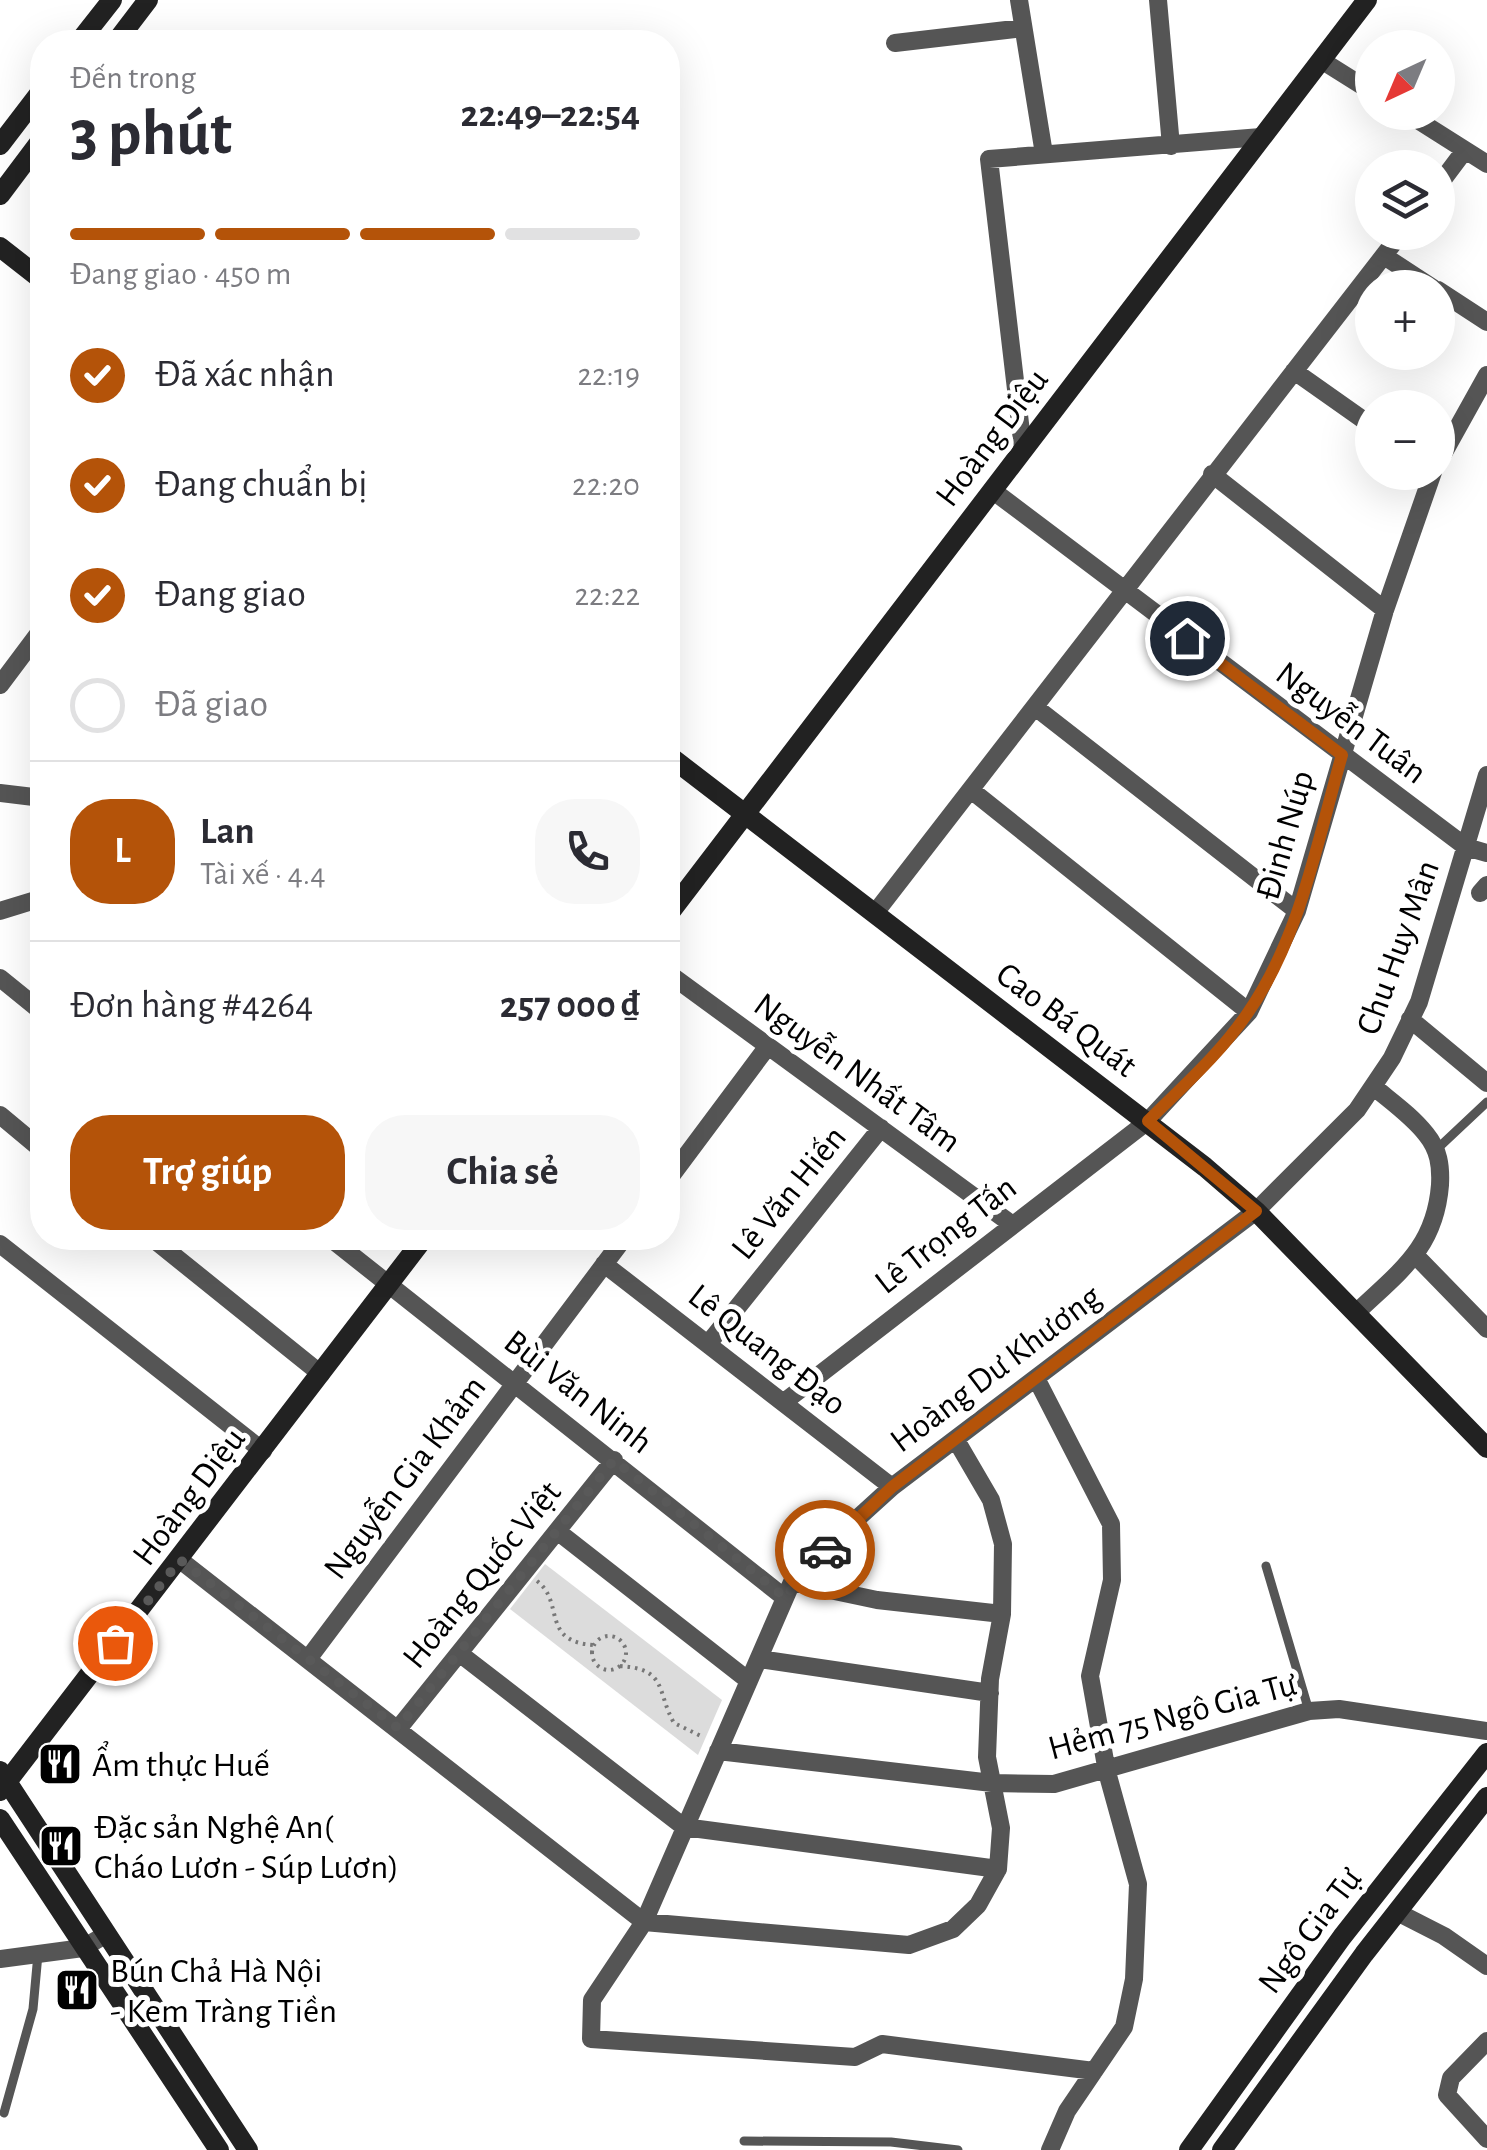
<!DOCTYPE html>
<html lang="vi">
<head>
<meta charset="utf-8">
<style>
	:root { --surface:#fff; --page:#f7f7f7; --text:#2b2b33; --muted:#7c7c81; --line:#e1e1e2; --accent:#b45309 }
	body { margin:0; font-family:"Alegreya Sans",sans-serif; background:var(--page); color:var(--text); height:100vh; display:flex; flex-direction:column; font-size:38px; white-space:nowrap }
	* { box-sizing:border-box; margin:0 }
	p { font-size:32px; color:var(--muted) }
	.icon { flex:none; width:55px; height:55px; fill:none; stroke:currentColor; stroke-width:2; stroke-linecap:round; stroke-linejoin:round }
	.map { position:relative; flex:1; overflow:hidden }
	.side { position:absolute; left:30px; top:30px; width:650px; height:1220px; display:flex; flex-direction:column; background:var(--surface); border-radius:40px; box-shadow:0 10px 40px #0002 }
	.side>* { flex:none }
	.needle { width:65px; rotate:224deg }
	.buttons { position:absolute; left:1355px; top:30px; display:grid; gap:20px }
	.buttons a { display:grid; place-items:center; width:100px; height:100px; border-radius:50%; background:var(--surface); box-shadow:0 10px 40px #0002; font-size:50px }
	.pin { position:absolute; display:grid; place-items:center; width:85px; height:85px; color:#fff; margin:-42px; border:5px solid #fff; border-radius:50%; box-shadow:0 2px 10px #0007 }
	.courier { position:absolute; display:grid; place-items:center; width:100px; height:100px; margin:-50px; border:8px solid #b45309; border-radius:50%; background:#fff; color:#222; box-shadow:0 2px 12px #0007 }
	.head em { font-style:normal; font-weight:600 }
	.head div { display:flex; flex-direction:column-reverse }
	.head { display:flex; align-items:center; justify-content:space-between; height:170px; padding:0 40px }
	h1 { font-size:65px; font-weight:600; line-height:75px }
	.bar { display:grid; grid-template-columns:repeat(4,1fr); gap:15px 10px; align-content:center; height:120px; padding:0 40px }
	.bar i { height:12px; border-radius:8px; background:var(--line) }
	.bar .current { background:var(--accent) }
	.bar p { grid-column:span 4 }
	.line { display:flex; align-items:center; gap:25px; padding:0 40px; border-top:2px solid var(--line) }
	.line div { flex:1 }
	.round { display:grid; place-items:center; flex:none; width:105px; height:105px; border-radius:40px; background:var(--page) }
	ol { padding:0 40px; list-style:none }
	li { display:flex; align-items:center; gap:30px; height:110px }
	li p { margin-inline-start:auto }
	li .icon { padding:10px; border-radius:50%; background:var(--accent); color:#fff; stroke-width:4 }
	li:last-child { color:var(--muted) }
	li i { width:55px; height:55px; border:5px solid var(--line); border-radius:50% }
	.button { display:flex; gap:20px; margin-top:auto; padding:20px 40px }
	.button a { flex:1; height:115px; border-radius:40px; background:var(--accent); color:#fff; font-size:40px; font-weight:600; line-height:115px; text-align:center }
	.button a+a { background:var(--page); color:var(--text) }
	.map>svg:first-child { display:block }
</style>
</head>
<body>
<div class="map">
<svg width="1487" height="2150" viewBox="0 0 1487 2150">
	<rect width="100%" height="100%" fill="#fff"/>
	<!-- green -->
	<path fill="#dcdcdc" d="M545,1564L722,1700L698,1755L510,1609Z"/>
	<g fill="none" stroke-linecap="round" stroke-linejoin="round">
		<!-- path -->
		<path stroke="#777" stroke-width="4" stroke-dasharray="2.5 5" stroke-linecap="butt" d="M537,1581C565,1602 540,1642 594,1645
			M592 1653a17 17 0 1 1 34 0a17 17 0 1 1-34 0Z
			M620,1666C668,1669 656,1691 674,1723L703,1737"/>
		<!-- lane -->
		<path stroke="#555" stroke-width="9" d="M1436,1150L1487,1102
			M1266,1566L1309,1711
			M4,2113L33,2009L38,1954
			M744,2141L891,2142L958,2150"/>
		<!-- street -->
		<path stroke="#555" stroke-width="18" d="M1019,0L1044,154
			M1158,0L1171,146
			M895,43L1023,28
			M1321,60L1372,92
			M1405,112L1487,164
			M1438,186L1465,150
			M1384,256L1433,288
			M1438,290L1487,322
			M1294,371L1372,426
			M1023,449L989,159L1261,137
			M1438,463L1487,375
			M1212,474L1385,610
			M992,490L1466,847L1487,853
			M0,685L42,629
			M1035,707L1297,911
			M971,790L1249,1012
			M0,793L42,798
			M1480,893L1487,885
			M0,911L42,898
			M875,913L1402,232
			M668,973L1010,1223
			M0,978L42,1012
			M1410,1019L1487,1083
			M0,1115L42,1150
			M668,1180L768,1046
			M152,1238L321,1374
			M330,1238L785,1598
			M0,1244L263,1451
			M1416,1256L1487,1329
			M604,1264L892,1487
			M1357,1312C1400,1271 1435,1248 1440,1185C1441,1166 1439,1150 1426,1134C1412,1116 1392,1102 1374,1087
			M708,1344L881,1128
			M1036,1378L1111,1524L1112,1580L1090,1676L1107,1772L1138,1884L1134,1979L1124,2027L1067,2111L1050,2150
			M784,1402L1148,1121L1249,1012L1297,911L1385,610L1433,472
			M557,1531L749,1681
			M180,1560L644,1922L909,1945L953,1929L978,1905L998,1869L1001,1828L987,1757L990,1679L1002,1614L1003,1544L991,1500L956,1440
			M792,1582L877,1600L1002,1614
			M459,1653L684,1827L998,1869
			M308,1659L624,1238
			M759,1659L990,1693
			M398,1729L614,1460
			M718,1751L992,1783L1054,1784L1309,1711L1339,1709L1487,1731
			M1397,1912L1444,1936L1487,1966
			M0,1959L83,1948L105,1935
			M1487,2041L1451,2078L1447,2095L1487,2139
			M1094,2071L882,2044L855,2057L591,2039L592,2000L644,1922L792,1582L804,1567L892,1487L1256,1211L1357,1110L1392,1058L1419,1002L1487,775"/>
		<!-- secondary -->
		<path stroke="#222" stroke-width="20" d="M79,42L112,0
			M116,42L148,0
			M0,145L42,90
			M0,195L42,139
			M0,247L42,280
			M668,755L1205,1167L1256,1211L1487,1448
			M668,915L1367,0
			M0,1771L248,2150
			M0,1791L424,1238
			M0,1819L219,2150
			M1189,2150L1342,1937L1487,1753
			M1222,2150L1364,1954L1487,1797"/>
	</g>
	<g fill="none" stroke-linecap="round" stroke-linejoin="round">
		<!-- done -->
		<path stroke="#595959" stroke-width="10" stroke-dasharray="0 18" d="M115,1643L180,1560L398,1728L614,1460L786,1598L804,1567L825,1550"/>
		<!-- route -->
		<path stroke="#b45309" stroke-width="12" d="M825,1550L892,1487L1256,1211L1148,1121C1182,1087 1220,1054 1247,1014C1300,939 1317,842 1342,755L1187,638"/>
	</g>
	<!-- icons -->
	<defs>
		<symbol id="restaurant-square" viewBox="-11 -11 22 22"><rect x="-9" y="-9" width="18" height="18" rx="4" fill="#000" stroke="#fff"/><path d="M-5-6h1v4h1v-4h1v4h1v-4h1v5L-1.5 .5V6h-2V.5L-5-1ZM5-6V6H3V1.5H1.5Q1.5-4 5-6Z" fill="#fff"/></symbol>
	</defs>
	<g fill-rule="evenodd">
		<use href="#restaurant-square" x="35" y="1739" width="50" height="50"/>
		<use href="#restaurant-square" x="36" y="1821" width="50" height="50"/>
		<use href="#restaurant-square" x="52" y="1965" width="50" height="50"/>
	</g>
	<g text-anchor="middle" stroke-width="10" stroke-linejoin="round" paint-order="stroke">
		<!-- street labels -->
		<g font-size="35" fill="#000" stroke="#fff">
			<text transform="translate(991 437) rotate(-53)" y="12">Hoàng Diệu</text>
			<text transform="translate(1352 722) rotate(37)" y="12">Nguyễn Tuân</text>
			<text transform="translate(1284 835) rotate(-74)" y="12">Đinh Núp</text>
			<text transform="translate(1397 947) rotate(-70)" y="12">Chu Huy Mân</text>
			<text transform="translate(1067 1019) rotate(37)" y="12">Cao Bá Quát</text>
			<text transform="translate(858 1072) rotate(36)" y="12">Nguyễn Nhất Tâm</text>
			<text transform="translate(788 1192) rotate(-51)" y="12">Lê Văn Hiến</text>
			<text transform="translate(945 1234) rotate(-38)" y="12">Lê Trọng Tấn</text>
			<text transform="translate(768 1349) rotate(38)" y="12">Lê Quang Đạo</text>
			<text transform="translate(995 1368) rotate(-37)" y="12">Hoàng Dư Khương</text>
			<text transform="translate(579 1391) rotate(38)" y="12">Bùi Văn Ninh</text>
			<text transform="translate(404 1477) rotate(-53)" y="12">Nguyễn Gia Khảm</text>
			<text transform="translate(188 1496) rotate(-53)" y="12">Hoàng Diệu</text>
			<text transform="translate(481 1574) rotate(-51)" y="12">Hoàng Quốc Việt</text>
			<text transform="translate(1172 1715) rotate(-15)" y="12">Hẻm 75 Ngô Gia Tự</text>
			<text transform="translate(1309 1930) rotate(-53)" y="12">Ngô Gia Tự</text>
		</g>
		<!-- poi labels -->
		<g font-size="35" fill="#000" stroke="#fff" text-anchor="start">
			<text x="92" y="1776">Ẩm thực Huế</text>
			<text x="94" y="1838">Đặc sản Nghệ An(<tspan x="94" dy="40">Cháo Lươn - Súp Lươn)</tspan></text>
			<text x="110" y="1982">Bún Chả Hà Nội<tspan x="110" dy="40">- Kem Tràng Tiền</tspan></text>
		</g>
	</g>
</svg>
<div class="buttons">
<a><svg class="needle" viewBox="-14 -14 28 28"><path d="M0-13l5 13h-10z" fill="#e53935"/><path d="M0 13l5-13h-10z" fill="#7c7c81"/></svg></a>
<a><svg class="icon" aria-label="layers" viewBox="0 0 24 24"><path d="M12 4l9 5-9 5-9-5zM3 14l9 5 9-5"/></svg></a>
<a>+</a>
<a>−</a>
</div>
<div class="pin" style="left:115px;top:1643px;background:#ea580c"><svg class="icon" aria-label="bag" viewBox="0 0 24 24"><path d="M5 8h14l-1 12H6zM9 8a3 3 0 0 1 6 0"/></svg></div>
<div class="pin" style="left:1187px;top:638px;background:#1f2937"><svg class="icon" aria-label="home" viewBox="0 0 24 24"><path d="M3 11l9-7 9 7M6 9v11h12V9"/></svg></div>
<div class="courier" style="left:825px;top:1550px"><svg class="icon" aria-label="car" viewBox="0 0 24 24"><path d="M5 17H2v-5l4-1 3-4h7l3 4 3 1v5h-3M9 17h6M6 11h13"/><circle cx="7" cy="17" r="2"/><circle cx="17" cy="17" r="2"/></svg></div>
<section class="side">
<div class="head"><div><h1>3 phút</h1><p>Đến trong</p></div><em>22:49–22:54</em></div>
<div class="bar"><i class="current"></i><i class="current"></i><i class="current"></i><i></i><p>Đang giao · 450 m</p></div>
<ol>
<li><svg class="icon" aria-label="check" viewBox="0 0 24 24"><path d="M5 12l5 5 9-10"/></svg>Đã xác nhận<p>22:19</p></li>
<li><svg class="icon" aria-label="check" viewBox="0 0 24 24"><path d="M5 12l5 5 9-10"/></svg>Đang chuẩn bị<p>22:20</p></li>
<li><svg class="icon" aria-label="check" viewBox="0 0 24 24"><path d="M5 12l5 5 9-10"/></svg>Đang giao<p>22:22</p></li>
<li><i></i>Đã giao</li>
</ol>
<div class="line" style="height:180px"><b class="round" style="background:var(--accent);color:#fff">L</b><div><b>Lan</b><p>Tài xế · 4.4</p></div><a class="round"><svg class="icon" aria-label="phone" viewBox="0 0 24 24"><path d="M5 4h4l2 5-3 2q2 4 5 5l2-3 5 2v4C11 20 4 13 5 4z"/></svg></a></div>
<div class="line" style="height:130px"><div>Đơn hàng #4264</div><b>257 000 ₫</b></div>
<div class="button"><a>Trợ giúp</a><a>Chia sẻ</a></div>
</section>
</div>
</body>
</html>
